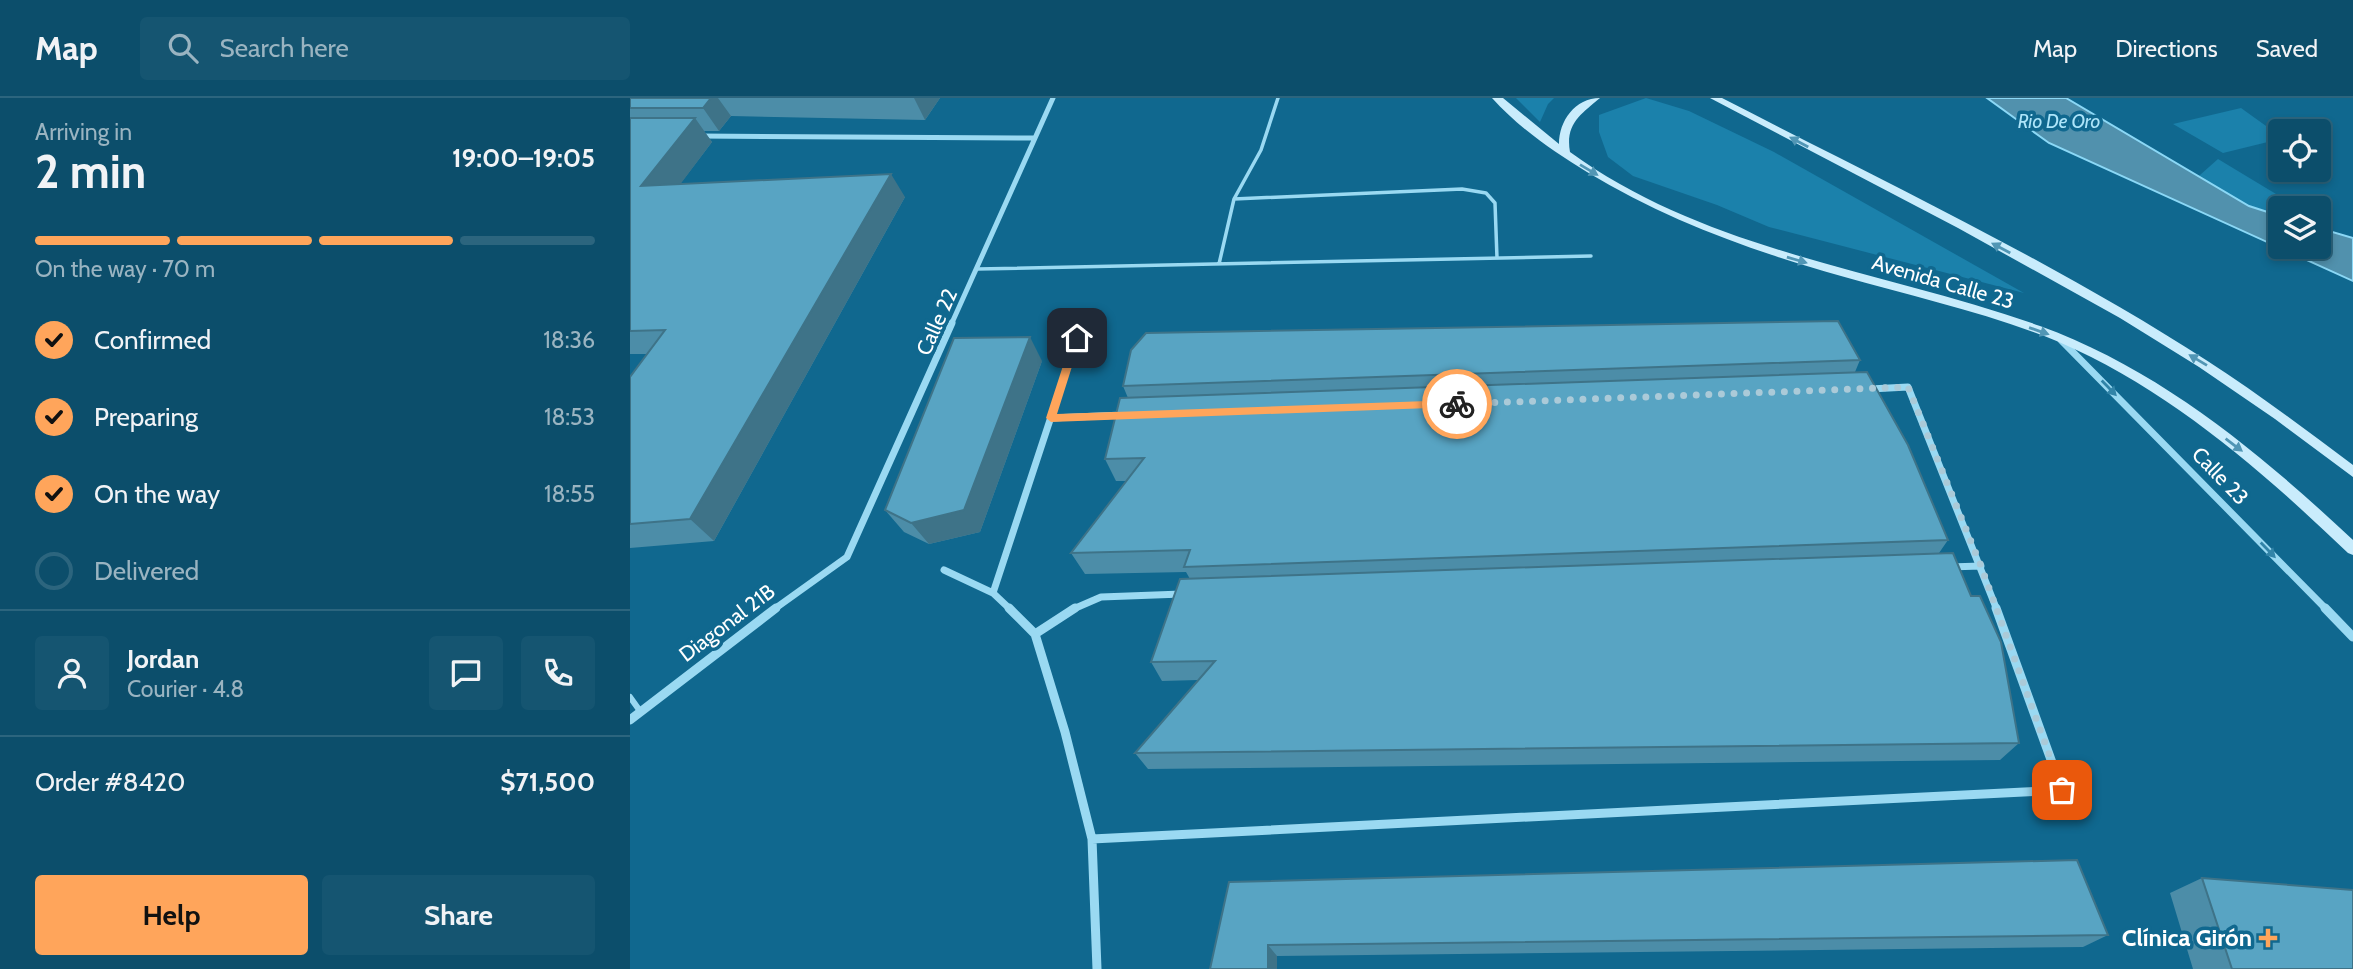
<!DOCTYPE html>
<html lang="en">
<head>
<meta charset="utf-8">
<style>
	:root { --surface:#0c4e6b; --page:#155571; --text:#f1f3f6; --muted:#9ab4c1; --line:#2c657e; --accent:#ffa55b }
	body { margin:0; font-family:Cabin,sans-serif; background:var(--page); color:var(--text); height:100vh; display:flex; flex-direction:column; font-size:26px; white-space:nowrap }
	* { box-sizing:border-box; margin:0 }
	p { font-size:23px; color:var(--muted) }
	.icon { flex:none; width:38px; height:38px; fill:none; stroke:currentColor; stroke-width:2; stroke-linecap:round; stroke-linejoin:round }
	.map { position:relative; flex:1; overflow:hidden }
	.details { display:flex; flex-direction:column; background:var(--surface); width:630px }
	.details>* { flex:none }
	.controls { position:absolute; left:1638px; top:21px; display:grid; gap:14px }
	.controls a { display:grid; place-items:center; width:63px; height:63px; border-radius:7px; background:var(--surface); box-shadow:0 4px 10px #0003,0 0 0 2px var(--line); font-size:35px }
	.pin { position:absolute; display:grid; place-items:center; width:60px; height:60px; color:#fff; margin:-30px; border-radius:14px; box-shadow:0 4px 10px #0006 }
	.courier { position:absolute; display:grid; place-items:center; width:70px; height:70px; margin:-35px; border:5px solid #ffa55b; border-radius:50%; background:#fff; color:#222; box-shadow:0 2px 9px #0007 }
	.summary em { font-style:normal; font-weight:800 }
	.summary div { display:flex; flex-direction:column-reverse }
	.summary { display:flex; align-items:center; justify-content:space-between; height:119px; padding:0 35px }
	h1 { font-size:46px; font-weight:800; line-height:52px }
	.bar { display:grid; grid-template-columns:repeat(4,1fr); gap:10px 7px; align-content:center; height:84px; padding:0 35px }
	.bar i { height:9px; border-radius:5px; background:var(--line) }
	.bar .selected { background:var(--accent) }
	.bar p { grid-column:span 4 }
	.line { display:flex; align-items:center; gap:18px; padding:0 35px; border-top:2px solid var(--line) }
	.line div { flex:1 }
	.round { display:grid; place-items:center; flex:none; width:74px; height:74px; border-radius:7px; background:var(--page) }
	ol { padding:0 35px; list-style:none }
	li { display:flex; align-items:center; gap:21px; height:77px }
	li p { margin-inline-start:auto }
	li .icon { padding:7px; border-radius:50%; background:var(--accent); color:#111; stroke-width:4 }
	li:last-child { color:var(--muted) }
	li i { width:38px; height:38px; border:4px solid var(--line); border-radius:50% }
	.action { display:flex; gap:14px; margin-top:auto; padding:14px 35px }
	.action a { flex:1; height:80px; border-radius:7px; background:var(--accent); color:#111; font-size:28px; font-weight:800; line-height:80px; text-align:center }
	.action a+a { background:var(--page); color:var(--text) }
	header { display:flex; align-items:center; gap:42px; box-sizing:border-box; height:98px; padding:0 35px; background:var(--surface); border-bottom:2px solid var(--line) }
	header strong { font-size:33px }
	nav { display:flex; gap:38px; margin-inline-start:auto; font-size:24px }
	.search { width:490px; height:63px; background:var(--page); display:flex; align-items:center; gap:18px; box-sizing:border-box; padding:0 24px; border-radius:7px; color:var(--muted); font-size:26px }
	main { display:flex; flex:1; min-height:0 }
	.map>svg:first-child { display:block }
</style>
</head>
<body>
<header>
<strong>Map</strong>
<div class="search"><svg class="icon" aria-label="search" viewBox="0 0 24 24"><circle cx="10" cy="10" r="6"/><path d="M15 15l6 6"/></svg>Search here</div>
<nav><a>Map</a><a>Directions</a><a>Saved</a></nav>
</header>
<main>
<section class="details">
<div class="summary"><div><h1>2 min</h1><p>Arriving in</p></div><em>19:00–19:05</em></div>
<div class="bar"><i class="selected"></i><i class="selected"></i><i class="selected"></i><i></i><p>On the way · 70 m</p></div>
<ol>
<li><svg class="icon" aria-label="check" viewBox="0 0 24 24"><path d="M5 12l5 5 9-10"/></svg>Confirmed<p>18:36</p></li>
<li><svg class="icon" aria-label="check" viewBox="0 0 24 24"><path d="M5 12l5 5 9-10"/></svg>Preparing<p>18:53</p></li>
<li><svg class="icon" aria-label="check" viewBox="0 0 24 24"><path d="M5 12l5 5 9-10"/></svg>On the way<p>18:55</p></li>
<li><i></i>Delivered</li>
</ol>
<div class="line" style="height:126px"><a class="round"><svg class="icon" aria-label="person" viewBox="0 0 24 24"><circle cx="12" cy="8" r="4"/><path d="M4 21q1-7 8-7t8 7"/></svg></a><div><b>Jordan</b><p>Courier · 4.8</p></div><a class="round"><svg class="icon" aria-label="chat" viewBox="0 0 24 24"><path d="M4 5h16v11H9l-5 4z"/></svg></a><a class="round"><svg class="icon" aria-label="phone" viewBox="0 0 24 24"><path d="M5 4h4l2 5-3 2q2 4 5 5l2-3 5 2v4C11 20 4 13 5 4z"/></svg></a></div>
<div class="line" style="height:91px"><div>Order #8420</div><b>$71,500</b></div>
<div class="action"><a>Help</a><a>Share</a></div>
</section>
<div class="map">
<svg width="1723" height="871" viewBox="0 0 1723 871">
	<rect width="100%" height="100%" fill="#10688f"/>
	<!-- green -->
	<path fill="#1b81ab" d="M886,0H924L918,6L910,24Z
		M1016,0L1059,13L1144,54L1394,195L1139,129L1087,107L1003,78L978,59L969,34V17Z
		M1611,10L1650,38V41L1593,55L1543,26Z
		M1588,61L1669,110H1650V141L1552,93Z"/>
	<!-- water -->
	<path fill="#5191ad" stroke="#8bd8f6" stroke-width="2" d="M1357,0H1436L1619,108L1650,118V149H1689V130L1723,140V183L1419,45Z"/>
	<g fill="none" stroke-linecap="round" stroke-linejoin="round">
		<!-- lane-far1 -->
		<path stroke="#9ad9f2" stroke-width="3.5" d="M604,101L832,91L856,95L865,105L867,160
			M589,166L604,101L631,52L648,0
			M347,171L961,158"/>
		<!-- lane -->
		<path stroke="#9ad9f2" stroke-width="6" d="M0,599L10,613"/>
		<!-- street-far2 -->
		<path stroke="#9ad9f2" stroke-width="5" d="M69,38L404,40
			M321,227L423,0"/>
		<!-- street-far1 -->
		<path stroke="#9ad9f2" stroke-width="7" d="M1431,242L1697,512
			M1240,291L1278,289L1367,512
			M421,320L493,317
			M1319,469L1351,468
			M314,472L363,495L381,512
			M363,495L447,240
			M143,512L217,459L322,225
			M441,512L471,499L552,496"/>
		<!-- street -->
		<path stroke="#9ad9f2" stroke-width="9" d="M379,510L405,536L435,634L462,741L467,871
			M1695,510L1723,539
			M405,536L445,510
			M0,622L146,510
			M462,741L1432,692L1366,510"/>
		<!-- secondary -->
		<path fill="#c9ecfc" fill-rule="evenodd" d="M862,0H873L929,46C929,23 945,0 970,0C951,16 935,26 940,54C1079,155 1254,172 1410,228C1531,272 1631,356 1723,442V457L1718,455C1632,373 1540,292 1429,244C1359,215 1284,199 1211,178C1122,153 1036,122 957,74C924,54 889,30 862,0Z
			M1080,0H1092C1255,84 1422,163 1576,262C1627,295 1675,331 1723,367V379L1645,321L1569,269L1490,220L1328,130Z"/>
	</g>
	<!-- wall -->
	<path fill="#4c8da8" d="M0,0H310L295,22L101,18L89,33H74L82,44L50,86L275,99L84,443L0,450V279L17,256H0Z
		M1230,262L1225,274L1318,442L1309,455L1389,645L1370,662L518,671L505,655L568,582L532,583L521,564L560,481L556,474L455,476L441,455L497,383H486L475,361L498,300L493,288Z
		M412,263L350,434L299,446L274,434L255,412Z
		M1572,780L1723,871H1563L1540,795Z
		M599,784L1478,837L1453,849L647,858V871Z"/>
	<!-- shaded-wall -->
	<path fill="#3e7388" d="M81,0H88L101,18L89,33L73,10Z
		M284,0H310L295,22Z
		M65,20L82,44L31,112L11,88Z
		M261,76L275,99L84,443L60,421Z
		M400,239L412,263L350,434L299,446L281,425Z
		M638,847L647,858V871H638Z"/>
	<!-- building -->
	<path fill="#58a4c3" stroke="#3e7388" stroke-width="2" d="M0,0H81L73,10H0Z
		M0,20H65L11,88L261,76L60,421L0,426V279L35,232L0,233Z
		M1208,223L1230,262L493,288L501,252L516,235Z
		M400,239L334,412L281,425L255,412L324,240Z
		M1237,274L1278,347L1318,442L554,469L560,452L441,455L514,360L475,361L490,300Z
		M1323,455L1341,498H1350L1371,544L1389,645L505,655L585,563L521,564L550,481Z
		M1447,762L1478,837L638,847V871H580L599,784Z
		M1572,780L1723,792V871H1602Z"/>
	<!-- one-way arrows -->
	<defs><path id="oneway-solid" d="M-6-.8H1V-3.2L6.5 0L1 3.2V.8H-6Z" transform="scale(1.75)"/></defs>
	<g fill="#5196b5">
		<use href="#oneway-solid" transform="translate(1169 44) rotate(-152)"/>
		<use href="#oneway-solid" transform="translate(959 72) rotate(31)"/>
		<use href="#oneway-solid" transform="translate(1371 150) rotate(-152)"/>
		<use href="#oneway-solid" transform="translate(1167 162) rotate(16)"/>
		<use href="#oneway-solid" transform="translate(1409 233) rotate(19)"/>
		<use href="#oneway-solid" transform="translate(1568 262) rotate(-149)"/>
		<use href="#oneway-solid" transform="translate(1604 347) rotate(37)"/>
	</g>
	<g fill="#3284a8">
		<use href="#oneway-solid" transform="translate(1479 290) rotate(46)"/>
		<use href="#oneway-solid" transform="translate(1638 452) rotate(46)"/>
	</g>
	<!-- route -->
	<path fill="#ffa55b" d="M443,237L451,240L427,316L827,302L832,306L827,309L421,324L416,320Z"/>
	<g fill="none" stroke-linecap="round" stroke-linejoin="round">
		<!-- done -->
		<path stroke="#abcad8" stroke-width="7" stroke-dasharray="0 12.6" d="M827,306L1278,289L1351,468L1432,692"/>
	</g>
	<!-- markers -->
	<path fill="#ffa55b" stroke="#10688f" stroke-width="2.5" d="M1634.5 829.5h7v7h7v7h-7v7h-7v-7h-7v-7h7z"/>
	<g text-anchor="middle" stroke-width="7" stroke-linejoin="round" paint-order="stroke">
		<!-- far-water labels -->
		<g font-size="19" font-style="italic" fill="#aee5fa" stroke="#10688f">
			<text x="1429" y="30">Rio De Oro</text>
		</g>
		<!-- street labels -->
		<g font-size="21" fill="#fff" stroke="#10688f">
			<text transform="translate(1313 184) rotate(16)" y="7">Avenida Calle 23</text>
			<text transform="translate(307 224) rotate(-66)" y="7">Calle 22</text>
			<text transform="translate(1590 378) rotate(46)" y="7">Calle 23</text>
			<text transform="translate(97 525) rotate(-37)" y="7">Diagonal 21B</text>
		</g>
		<!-- near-poi labels -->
		<g font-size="24" font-weight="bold" fill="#fff" stroke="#10688f" text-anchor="end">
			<text x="1622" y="848">Clínica Girón</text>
		</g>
	</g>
</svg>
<div class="controls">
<a><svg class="icon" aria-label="locate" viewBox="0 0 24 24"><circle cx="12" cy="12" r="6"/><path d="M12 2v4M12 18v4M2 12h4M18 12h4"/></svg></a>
<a><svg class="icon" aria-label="layers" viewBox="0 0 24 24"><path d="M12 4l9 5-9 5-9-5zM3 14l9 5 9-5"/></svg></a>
</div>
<div class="pin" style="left:1432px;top:692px;background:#ea580c"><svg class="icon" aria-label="bag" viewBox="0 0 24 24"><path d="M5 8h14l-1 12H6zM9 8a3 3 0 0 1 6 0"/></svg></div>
<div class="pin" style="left:447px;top:240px;background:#1f2937"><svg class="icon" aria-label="home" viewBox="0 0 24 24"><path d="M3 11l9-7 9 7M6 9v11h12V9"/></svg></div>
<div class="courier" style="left:827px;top:306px"><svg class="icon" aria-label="bike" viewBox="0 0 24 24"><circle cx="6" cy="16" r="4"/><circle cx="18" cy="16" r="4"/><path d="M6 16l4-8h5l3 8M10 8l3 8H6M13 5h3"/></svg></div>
</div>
</main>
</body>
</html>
